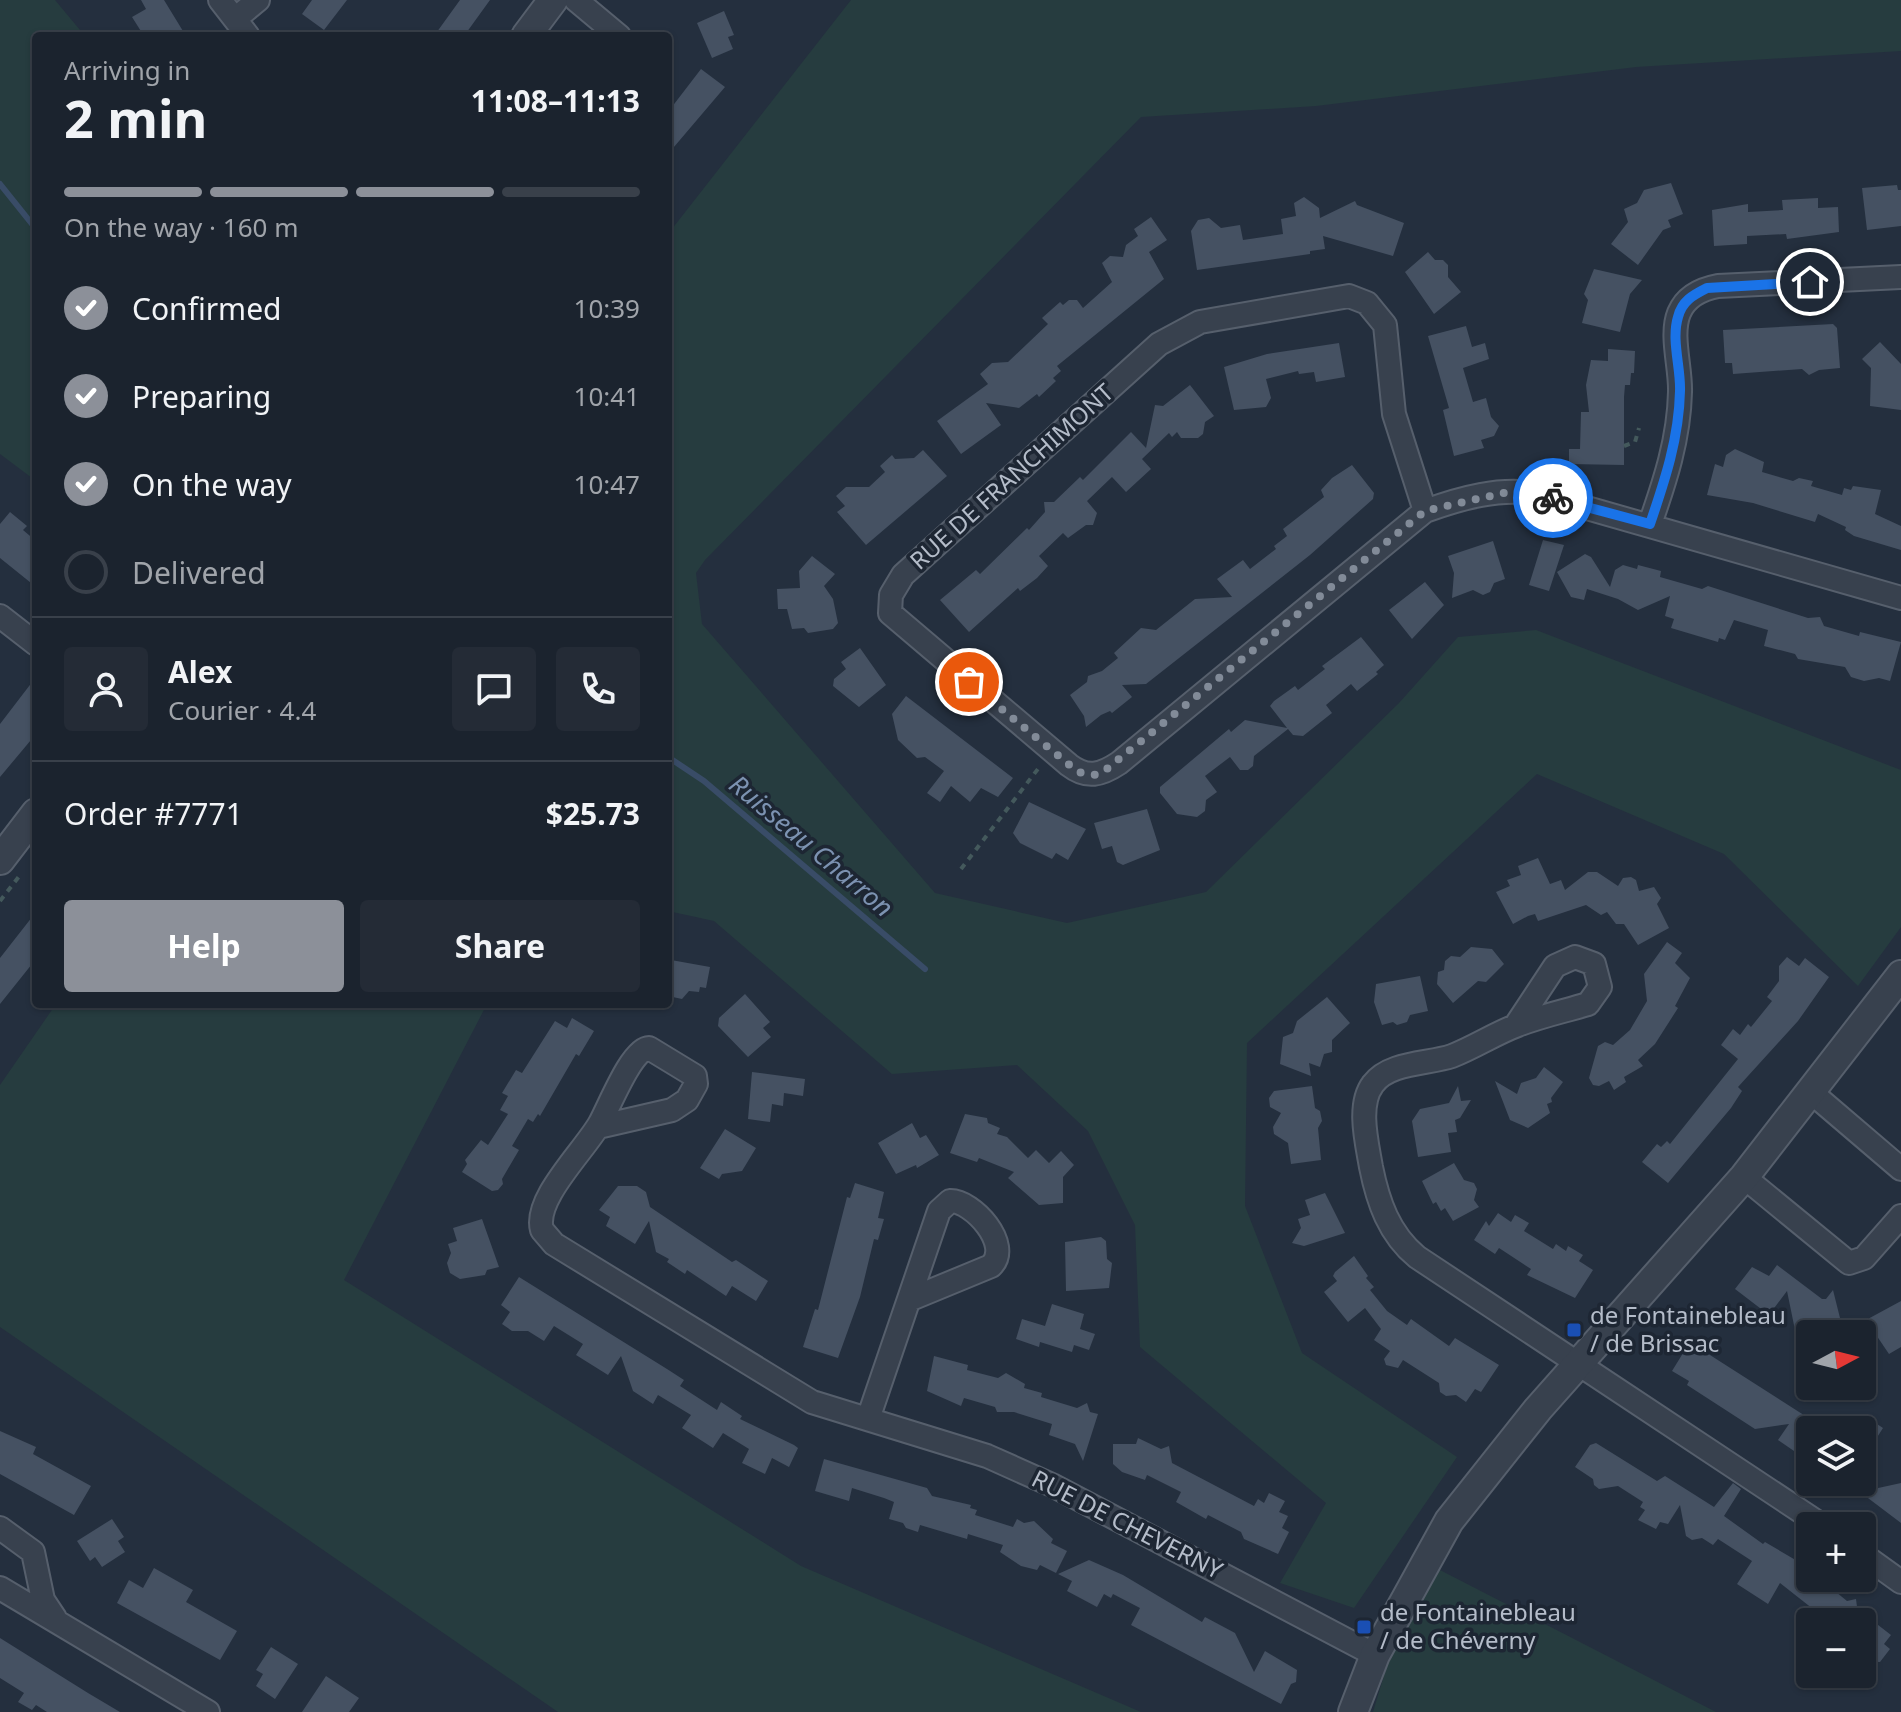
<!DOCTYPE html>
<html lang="en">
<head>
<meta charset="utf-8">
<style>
	:root { --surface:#1b232e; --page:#242b36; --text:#f1f3f6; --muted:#a0a4aa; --line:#39404a; --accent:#8c9099 }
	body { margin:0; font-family:"Noto Sans",sans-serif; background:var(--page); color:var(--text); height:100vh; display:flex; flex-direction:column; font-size:30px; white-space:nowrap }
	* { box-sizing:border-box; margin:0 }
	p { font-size:26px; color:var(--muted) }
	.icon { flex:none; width:44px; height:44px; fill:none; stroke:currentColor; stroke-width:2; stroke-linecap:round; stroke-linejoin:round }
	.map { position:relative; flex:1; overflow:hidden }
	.panel { position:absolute; left:32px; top:32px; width:640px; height:976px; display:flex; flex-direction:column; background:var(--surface); border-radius:8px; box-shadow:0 2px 6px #0004,0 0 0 2px var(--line) }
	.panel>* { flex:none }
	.needle { width:52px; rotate:83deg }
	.buttons { position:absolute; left:1796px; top:1320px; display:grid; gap:16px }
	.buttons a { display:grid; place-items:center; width:80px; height:80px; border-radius:8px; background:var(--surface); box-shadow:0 2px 6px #0004,0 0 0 2px var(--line); font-size:40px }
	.pin { position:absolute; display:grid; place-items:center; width:68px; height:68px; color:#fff; margin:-34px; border:4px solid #fff; border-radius:50%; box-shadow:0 2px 8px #0007 }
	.courier { position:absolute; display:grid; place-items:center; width:80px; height:80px; margin:-40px; border:6px solid #1a73e8; border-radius:50%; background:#fff; color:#222; box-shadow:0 2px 10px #0007 }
	.headline em { font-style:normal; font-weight:700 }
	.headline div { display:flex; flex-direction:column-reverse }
	.headline { display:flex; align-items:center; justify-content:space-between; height:136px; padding:0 32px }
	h1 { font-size:52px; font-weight:700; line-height:60px }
	.bar { display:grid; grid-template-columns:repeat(4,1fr); gap:12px 8px; align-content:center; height:96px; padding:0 32px }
	.bar i { height:10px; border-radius:6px; background:var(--line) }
	.bar .on { background:var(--accent) }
	.bar p { grid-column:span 4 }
	.line { display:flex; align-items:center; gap:20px; padding:0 32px; border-top:2px solid var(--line) }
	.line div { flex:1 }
	.round { display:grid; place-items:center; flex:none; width:84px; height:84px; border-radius:8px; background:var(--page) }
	ol { padding:0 32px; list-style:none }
	li { display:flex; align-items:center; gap:24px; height:88px }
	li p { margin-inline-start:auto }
	li .icon { padding:8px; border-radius:50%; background:var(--accent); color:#fff; stroke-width:4 }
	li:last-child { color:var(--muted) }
	li i { width:44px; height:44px; border:4px solid var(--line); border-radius:50% }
	.primary-button { display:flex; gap:16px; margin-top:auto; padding:16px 32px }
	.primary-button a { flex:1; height:92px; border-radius:8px; background:var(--accent); color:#fff; font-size:32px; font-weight:700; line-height:92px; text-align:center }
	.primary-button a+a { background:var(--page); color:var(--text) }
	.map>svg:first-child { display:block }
</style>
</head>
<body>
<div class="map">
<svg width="1901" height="1712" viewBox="0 0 1901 1712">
	<rect width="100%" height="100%" fill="#242f3e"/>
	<!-- green -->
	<path fill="#263c3f" d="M0,0H55L85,36H36V481L0,454Z
		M851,0H1901V51L1636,67L1316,106L1141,117L705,560L696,573L702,624L935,893L1067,923L1206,892L1399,703L1458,637L1536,630L1901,770V927L1858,986L1724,854L1537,774L1247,1043L1245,1206L1302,1353L1457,1457L1354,1608L1280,1583L1326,1503L1140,1347L1135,1225L1088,1131L1017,1065L892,1074L714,921L668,911V234Z
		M56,1004H487L344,1280L801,1566L1141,1712H558L0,1327V1085Z
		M1438,1569L1716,1712H1373L1389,1659Z"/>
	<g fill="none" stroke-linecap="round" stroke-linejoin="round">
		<!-- stream -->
		<path stroke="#394c67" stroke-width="6" d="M0,184L36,229
			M668,757L704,781L925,969"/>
	</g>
	<!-- building -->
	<path fill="#455162" d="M141,0H164L186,36H144L132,17L146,9Z
		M312,0H347L324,30L302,14Z
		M460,0H490L464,36H434Z
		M724,11L734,35L728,37L733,49L712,58L697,23Z
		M701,69L725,87L668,154V112Z
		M1671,183L1683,214L1668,220L1671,227L1663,230L1638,265L1611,244L1628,222L1624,209L1637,203L1644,190Z
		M1897,185L1898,190H1901V226L1867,230L1862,188Z
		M1304,197L1319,208L1320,218L1355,201L1357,205L1404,223L1393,256L1323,236L1325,249L1310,251V254L1197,270L1191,231L1198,220L1209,218L1221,228L1240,225L1243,240L1283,234L1281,219L1296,216L1294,203Z
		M1818,198V208L1838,207L1839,232L1787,239L1786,234L1747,236V244L1714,246L1712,210L1748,204V212L1783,210L1782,200Z
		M1151,217L1167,240L1149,252L1164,279L1057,366L1061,371L1053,378L1056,381L1039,397L1037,394L1019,408L986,403L1001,425L961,454L937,421L988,384L980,374L992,363L1008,362L1048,324L1042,318L1060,302L1063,305L1069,300H1077L1083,308L1112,282L1102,263L1110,256L1123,257L1126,245L1138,236L1134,229Z
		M1428,252L1435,260H1443L1448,265V277L1461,292L1434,314L1405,272Z
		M1594,269L1642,280L1630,294L1620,332L1582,323L1588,300L1584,294Z
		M1833,324L1837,328L1840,368L1819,370L1809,375L1802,369L1733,374L1732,363H1725L1723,330Z
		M1466,326L1472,347L1485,343L1489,359L1463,368L1473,402L1486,398L1491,417L1499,426L1494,436L1481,440L1484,448L1454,456L1443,410L1449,408L1428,336Z
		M1880,342L1901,364V410L1870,406L1871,368L1862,359Z
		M1339,343L1345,377L1316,382L1314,372L1299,374L1298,371L1266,379L1271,398L1266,407L1234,410L1224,367L1267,354Z
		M1608,349L1635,351L1634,373H1631L1630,385H1625L1624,397V465L1569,464V449H1580L1581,412H1589L1586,385L1591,360L1608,361Z
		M1190,385L1214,416L1205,422L1203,434L1198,438H1181L1177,432L1172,437L1169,433L1142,459L1151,469L1126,492L1112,477L1087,501L1097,513L1093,525H1086L1068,538L1063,533L1039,556L1048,566L1037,578L1020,591L1018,588L969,632L940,600L976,570L980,574L1027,528L1029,530L1045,512L1044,502H1054L1080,477L1083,480L1131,432L1146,448L1155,405L1163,406Z
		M1735,449L1764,462L1762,472L1793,481L1799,478L1813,481L1811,486L1842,495L1844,488L1851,490L1853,486L1881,490L1875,514L1901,526V550L1854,536L1845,530L1846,527L1818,514L1815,522L1753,503L1707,495L1715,464L1723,467L1726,455Z
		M923,450L947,476L866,545L837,512L845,506L836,496L846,487H869L885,472L880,466L892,455L895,459L914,458Z
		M1352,465L1374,493L1373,499L1310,555L1146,684L1122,685L1132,697L1112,713L1110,711L1101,715L1086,727L1084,716L1070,695L1087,682L1088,676L1102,671L1118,658L1114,653L1141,628L1156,630L1195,599L1232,597L1217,579L1243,560L1250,569L1276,549L1274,546L1287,536L1283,529L1324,497L1321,490L1332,478Z
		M10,512L27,526L23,530L36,541V587L0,558V524Z
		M1543,540L1564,545L1549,591L1529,585Z
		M1493,541L1505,579L1494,583L1490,592L1483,595L1473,590L1452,598L1454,573L1448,556Z
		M1585,554L1591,557L1610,587L1615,570L1623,565L1637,569L1638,565L1661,571L1660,577L1702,589L1708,586L1808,618L1820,617L1824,626L1859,636L1860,632L1901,642L1890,681L1879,678L1864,681L1851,677L1845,667L1798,659L1795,654L1764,646L1768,630L1734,620L1725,640L1719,638L1718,642L1671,628L1674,619L1665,616L1670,596L1638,610L1618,599L1587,589L1584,600L1571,597L1557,572Z
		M812,556L835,574L824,586L833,599L838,623L833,629L808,633L804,628L792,629L787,609H778L777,589L800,588L799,571Z
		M1425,582L1444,605L1412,639L1389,610Z
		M1361,637L1384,665L1376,672L1378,674L1357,691L1351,684L1326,705L1332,713L1303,736L1293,735L1288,729L1254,756L1253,766L1248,770H1240L1230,757L1205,776L1217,792L1206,800L1205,811L1197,817L1177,814L1160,793V787L1229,729L1231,732L1245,720L1287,728L1270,706L1274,701L1295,686L1298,690L1325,669L1322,666Z
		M860,648L886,685L859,707L833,686L834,679L846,669L841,662Z
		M36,677V734L0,777V724Z
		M906,696L1013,778L998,797L981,788L970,802L951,786L940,802L927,793L944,771L925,757L917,758L898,740L892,714Z
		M1029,802L1086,829L1068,860L1056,853L1052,859L1020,843L1013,833Z
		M1147,809L1160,850L1123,865L1117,862L1112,846L1102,849L1094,823Z
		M1538,858L1550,884L1561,880L1565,890L1588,872H1597L1618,886L1623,878L1631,877L1636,880L1639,891L1654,887L1661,898L1657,904L1669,928L1638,945L1624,924H1616L1607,912L1601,915L1586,905L1538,921L1535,914L1528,916L1513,924L1496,892L1510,886L1507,880L1521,875L1518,866Z
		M36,912V959L0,1004V958Z
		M1667,942L1682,953L1675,963L1690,978L1675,1006L1678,1008L1655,1044L1638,1060L1643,1066L1624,1077L1626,1082L1614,1090L1609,1081L1599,1086L1593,1085L1589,1078L1598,1046L1605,1042L1613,1045L1630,1030L1647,1001L1644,974Z
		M1471,947L1492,949L1504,964L1486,982L1478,981L1453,1003L1437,984L1438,972L1444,970L1445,961L1451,956L1460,957Z
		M1787,957L1799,966L1805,958L1829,977L1798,1021L1738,1087L1742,1091L1731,1108L1668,1183L1642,1162L1657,1144L1661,1147L1667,1141L1670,1144L1738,1059L1721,1045L1733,1029L1740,1035L1748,1024L1751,1027L1772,1001L1767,997L1779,981V966Z
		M671,960L710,967L706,988L700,987L699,992L689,991L682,999L668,996Z
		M1420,976L1428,1011L1410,1015L1407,1022L1397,1025L1393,1022L1382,1025L1374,1002L1376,984Z
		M745,994L770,1022L763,1028L771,1037L748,1057L718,1026L719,1018Z
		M1327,997L1350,1023L1332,1040V1052L1324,1054L1320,1067L1309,1063L1311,1076L1280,1064L1283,1037L1293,1033L1297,1021Z
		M572,1018L594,1031L579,1056L576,1054L540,1116L538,1114L533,1122L528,1119L512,1146L519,1150L502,1179L503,1184L498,1190L492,1191L462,1172L467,1164L465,1160L481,1140L488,1145L508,1114L500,1110L508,1096L502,1093L516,1070L522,1073L555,1021L567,1028Z
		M1544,1067L1563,1082L1551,1098L1552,1102L1547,1104L1550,1113L1528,1128L1510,1120L1495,1081L1517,1094L1521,1083L1536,1078Z
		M752,1072L805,1079L803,1096L784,1093L783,1106L772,1104L770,1122L748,1119Z
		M1312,1086L1315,1108L1320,1111L1322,1121L1318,1128L1321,1160L1291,1164L1288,1143L1274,1134L1273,1127L1281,1113L1270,1107L1269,1098L1274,1091Z
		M1458,1086L1461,1101L1471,1100L1460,1118L1455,1120L1457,1132L1448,1133L1451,1152L1418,1157L1412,1121L1420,1109L1449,1103Z
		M965,1114L987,1118L988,1123L1000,1128L997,1134L1007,1137L1028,1158L1036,1150L1049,1163L1061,1151L1074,1165L1063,1177V1203L1039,1205L1008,1178L1014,1172L979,1158L977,1162L950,1153Z
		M912,1123L920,1138L926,1135L939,1155L917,1168L916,1165L896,1174L878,1143Z
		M725,1129L756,1148L742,1171L722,1174L719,1179L700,1168Z
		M1454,1163L1464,1180L1474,1183L1477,1189L1474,1200L1479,1207L1453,1221L1445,1208L1441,1211L1436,1202L1433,1204L1422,1181Z
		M855,1183L884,1192L878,1218L884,1219L878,1240L874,1239L860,1297L838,1358L803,1347L815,1309L818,1310L847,1197L850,1198Z
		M618,1186H637L646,1192L650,1207L732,1262L736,1260L768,1281L756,1301L732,1286L726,1296L687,1270L685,1274L667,1262L669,1259L656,1252L649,1221L635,1244L606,1226L610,1217L599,1210Z
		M1325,1193L1345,1233L1304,1246L1292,1243L1301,1228L1298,1219L1310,1215L1305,1200Z
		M1498,1213L1511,1222L1515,1215L1529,1223L1524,1231L1553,1249L1556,1244L1566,1251L1568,1246L1583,1255L1579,1261L1593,1270L1575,1298L1527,1275L1531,1269L1499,1248L1495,1254L1474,1240L1486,1221L1489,1226Z
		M482,1219L499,1267L487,1270L485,1275L460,1279L450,1273L447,1263L451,1253L448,1244L457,1241L453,1228Z
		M1101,1237L1106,1241L1107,1259L1112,1263L1109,1288L1066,1291L1065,1242Z
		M1354,1256L1368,1276L1366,1278L1374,1287L1370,1290L1387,1311L1407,1325L1411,1319L1449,1346L1455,1338L1499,1365L1481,1392L1475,1389L1466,1402L1456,1395L1446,1396L1440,1392L1439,1383L1403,1360L1398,1368L1386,1365L1384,1359L1390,1351L1374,1340L1381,1329L1365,1308L1348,1322L1324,1292L1337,1281L1333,1276L1335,1272Z
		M1777,1265L1822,1299H1826L1833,1290L1841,1322L1833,1334H1801L1795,1330L1787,1291L1769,1315L1735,1289L1752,1267L1769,1276Z
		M519,1277L667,1369L684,1380L680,1386L717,1410L721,1402L742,1416L740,1419L794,1445L798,1448L789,1467L772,1458L765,1474L742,1463L749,1449L723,1433L713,1448L682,1428L691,1415L658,1395L653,1404L633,1391L621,1356L608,1375L576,1355L583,1344L554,1326L544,1341L528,1331H512L502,1324L510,1312L501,1305Z
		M1901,1301V1347L1889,1354L1866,1320Z
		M1052,1304L1084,1314L1080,1329L1095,1334L1089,1350L1074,1345L1072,1352L1040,1342L1039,1347L1016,1339L1022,1319L1045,1326Z
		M1688,1345L1697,1351L1699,1348L1810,1419V1462L1778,1440L1789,1424L1755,1429L1687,1385L1689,1381L1672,1371Z
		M934,1356L968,1365L967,1370L998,1378L1006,1373L1025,1384L1024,1388L1042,1393L1041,1397L1077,1408L1087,1403L1090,1412L1098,1414L1083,1461L1075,1444L1049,1435L1052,1424L1014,1412H997L995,1407L964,1398L961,1406L927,1391Z
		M1862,1414L1883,1428L1862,1461Z
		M0,1431L36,1447L33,1454L91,1486L74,1515L0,1474Z
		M1138,1438L1161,1449L1169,1446L1172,1463L1254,1506L1258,1499L1264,1503L1269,1493L1285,1501L1279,1512L1288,1516L1282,1528L1289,1532L1278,1554L1244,1539L1241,1532L1208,1515L1206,1519L1176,1502L1181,1492L1147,1475L1145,1480L1122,1472L1113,1464V1444H1136Z
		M1596,1443L1657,1481L1665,1476L1714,1507L1733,1483L1741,1489L1724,1516L1763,1544L1765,1542L1799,1562L1810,1571V1578H1819L1847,1601L1856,1599L1859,1622H1802L1813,1609L1780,1583L1768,1604L1737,1584L1752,1561L1718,1539L1713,1545L1702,1538L1692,1540L1686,1536L1680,1505L1668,1524L1660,1522L1656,1529L1638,1520L1645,1510L1640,1507L1643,1502L1618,1486L1599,1489L1594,1485L1593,1479L1575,1467L1590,1445Z
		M824,1459L927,1488L932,1496L971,1505L970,1508L977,1510L975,1515L1013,1527L1017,1519L1024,1523L1034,1521L1053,1539L1051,1543L1067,1551L1056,1573L1040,1565L1037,1570L1021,1566L1000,1552L1003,1545L968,1534L967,1539L920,1525L918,1532L906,1528L903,1523L889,1519L894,1502L884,1498L852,1488L849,1501L815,1491Z
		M1901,1483V1523L1860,1492Z
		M112,1519L124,1537L118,1541L125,1552L102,1567L95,1557L90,1561L77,1541Z
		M1089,1560L1123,1575L1202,1622L1205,1617L1235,1633L1254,1672L1265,1651L1297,1670L1296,1682L1291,1684L1281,1704L1131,1625L1140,1608L1113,1594L1111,1598L1104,1594L1097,1607L1067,1591L1072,1581L1058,1574Z
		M154,1568L193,1590L186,1602L237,1631L220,1660L117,1603L129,1580L143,1588Z
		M1873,1621L1891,1635L1884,1644L1890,1649L1880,1662L1862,1661V1635Z
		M0,1638L88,1693L120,1712H47L36,1705L32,1710L18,1702L24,1693L0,1678Z
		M271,1647L298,1664L275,1699L256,1686L263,1674L256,1670Z
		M326,1676L359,1698L349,1712H302Z"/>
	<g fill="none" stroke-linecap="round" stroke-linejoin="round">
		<defs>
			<path id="minor" d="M220,0L248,36
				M576,0L619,36
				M235,19L258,0
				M1425,511L1394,414L1385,325L1367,303L1349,296L1200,322L1159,344L903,575L891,595L890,613L1069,765C1087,779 1101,775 1119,763L1425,511C1461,498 1500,487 1538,494L1901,598
				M1650,524C1665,481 1679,439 1680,392C1681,368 1670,335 1679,313C1686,296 1702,289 1718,286L1901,277
				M0,616L36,644
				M1516,1025L1555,966L1575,957L1594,964L1600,987L1588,1004C1565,1011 1541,1016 1518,1025C1496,1033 1475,1047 1452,1056C1428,1064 1389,1062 1373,1084C1357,1105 1367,1143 1371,1167C1378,1202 1389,1234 1417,1257L1823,1526
				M1812,1093L1901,1169
				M598,1127L672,1110L687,1100L696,1084L695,1076L649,1048C632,1048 609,1107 600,1123C585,1150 533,1199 542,1230L554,1244L812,1402L987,1456L1052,1485L1375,1655
				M1744,1177L1849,1263L1864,1258L1901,1216
				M868,1419L939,1211L950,1201C972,1200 1013,1245 991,1266L911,1299
				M0,1528L33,1552L43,1600L55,1618
				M1862,1554L1901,1582
				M0,1588L208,1712"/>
			<path id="tertiary" d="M526,36L553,0
				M0,860L36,813
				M1353,1712L1375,1655L1449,1521L1538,1409L1744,1177L1901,975"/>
		</defs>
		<!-- minor casing -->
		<use href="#minor" stroke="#565f6c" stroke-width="26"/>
		<!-- tertiary casing -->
		<use href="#tertiary" stroke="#565f6c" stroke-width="32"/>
		<!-- path -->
		<path stroke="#44595c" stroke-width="4" stroke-dasharray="6 6" stroke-linecap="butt" d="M1624,446L1635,442L1639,428
			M961,869L1041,765
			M0,901L21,874"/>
		<!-- minor -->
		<use href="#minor" stroke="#38414e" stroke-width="22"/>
		<!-- tertiary -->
		<use href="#tertiary" stroke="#38414e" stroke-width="28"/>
	</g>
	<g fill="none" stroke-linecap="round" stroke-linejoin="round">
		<!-- done -->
		<path stroke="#828b98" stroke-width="8" stroke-dasharray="0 14.4" d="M969,682L1078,772L1094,775L1103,772L1425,511L1512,491L1553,498"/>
		<!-- route -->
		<path stroke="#1a73e8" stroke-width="10" d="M1553,498L1650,524C1665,480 1679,438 1680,391C1681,368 1671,340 1678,317C1682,301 1693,295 1707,288L1810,282"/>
	</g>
	<!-- markers -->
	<g fill="#1a4fb4" stroke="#1d2633" stroke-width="3">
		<rect x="1566" y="1322" width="16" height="16" rx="4"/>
		<rect x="1356" y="1619" width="16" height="16" rx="4"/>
	</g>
	<g text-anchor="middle" stroke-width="7" stroke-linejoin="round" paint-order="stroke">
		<!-- street labels -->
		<g font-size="24" fill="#b4bcc9" stroke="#1d2633">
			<text transform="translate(1012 477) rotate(-42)" y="8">RUE DE FRANCHIMONT</text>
			<text transform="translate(1127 1525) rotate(27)" y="8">RUE DE CHEVERNY</text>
		</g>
		<!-- poi labels -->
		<g font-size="24" fill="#b4bcc9" stroke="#1d2633" text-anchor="start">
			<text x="1590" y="1324">de Fontainebleau<tspan x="1590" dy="28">/ de Brissac</tspan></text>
			<text x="1380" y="1621">de Fontainebleau<tspan x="1380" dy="28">/ de Chéverny</tspan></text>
		</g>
		<!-- water labels -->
		<g font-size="26" font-style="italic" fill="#7c92b1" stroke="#1d2633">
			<text transform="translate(811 846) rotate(40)" y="9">Ruisseau Charron</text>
		</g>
	</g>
</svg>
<div class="buttons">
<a><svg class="needle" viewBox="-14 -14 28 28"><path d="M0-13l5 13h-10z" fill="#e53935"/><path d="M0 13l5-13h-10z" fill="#a0a4aa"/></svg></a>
<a><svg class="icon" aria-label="layers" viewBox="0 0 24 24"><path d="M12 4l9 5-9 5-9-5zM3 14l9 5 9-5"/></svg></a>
<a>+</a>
<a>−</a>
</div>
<div class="pin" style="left:969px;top:682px;background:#ea580c"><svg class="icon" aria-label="bag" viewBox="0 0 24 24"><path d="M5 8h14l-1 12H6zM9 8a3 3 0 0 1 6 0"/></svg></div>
<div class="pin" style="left:1810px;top:282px;background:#1f2937"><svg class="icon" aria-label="home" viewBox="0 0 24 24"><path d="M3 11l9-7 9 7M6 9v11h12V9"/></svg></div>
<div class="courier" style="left:1553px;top:498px"><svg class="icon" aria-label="bike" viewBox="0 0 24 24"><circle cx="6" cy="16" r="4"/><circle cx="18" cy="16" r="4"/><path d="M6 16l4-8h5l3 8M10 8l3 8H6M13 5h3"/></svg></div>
<section class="panel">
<div class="headline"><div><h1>2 min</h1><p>Arriving in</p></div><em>11:08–11:13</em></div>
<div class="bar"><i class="on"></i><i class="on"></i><i class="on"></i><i></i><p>On the way · 160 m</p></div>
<ol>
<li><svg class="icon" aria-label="check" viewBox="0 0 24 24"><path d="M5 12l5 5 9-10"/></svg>Confirmed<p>10:39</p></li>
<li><svg class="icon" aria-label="check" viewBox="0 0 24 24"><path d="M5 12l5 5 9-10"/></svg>Preparing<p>10:41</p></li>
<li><svg class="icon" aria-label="check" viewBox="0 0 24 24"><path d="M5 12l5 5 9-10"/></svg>On the way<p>10:47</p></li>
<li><i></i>Delivered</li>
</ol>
<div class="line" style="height:144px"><a class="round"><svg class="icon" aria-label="person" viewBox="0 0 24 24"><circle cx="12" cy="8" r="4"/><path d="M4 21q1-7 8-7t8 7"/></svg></a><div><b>Alex</b><p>Courier · 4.4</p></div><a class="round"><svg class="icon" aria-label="chat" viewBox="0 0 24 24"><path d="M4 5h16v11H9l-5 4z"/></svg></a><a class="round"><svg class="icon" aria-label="phone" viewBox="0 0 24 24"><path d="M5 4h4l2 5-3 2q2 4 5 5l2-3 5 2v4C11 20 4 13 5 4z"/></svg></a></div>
<div class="line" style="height:104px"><div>Order #7771</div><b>$25.73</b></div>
<div class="primary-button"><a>Help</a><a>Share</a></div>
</section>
</div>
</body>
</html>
